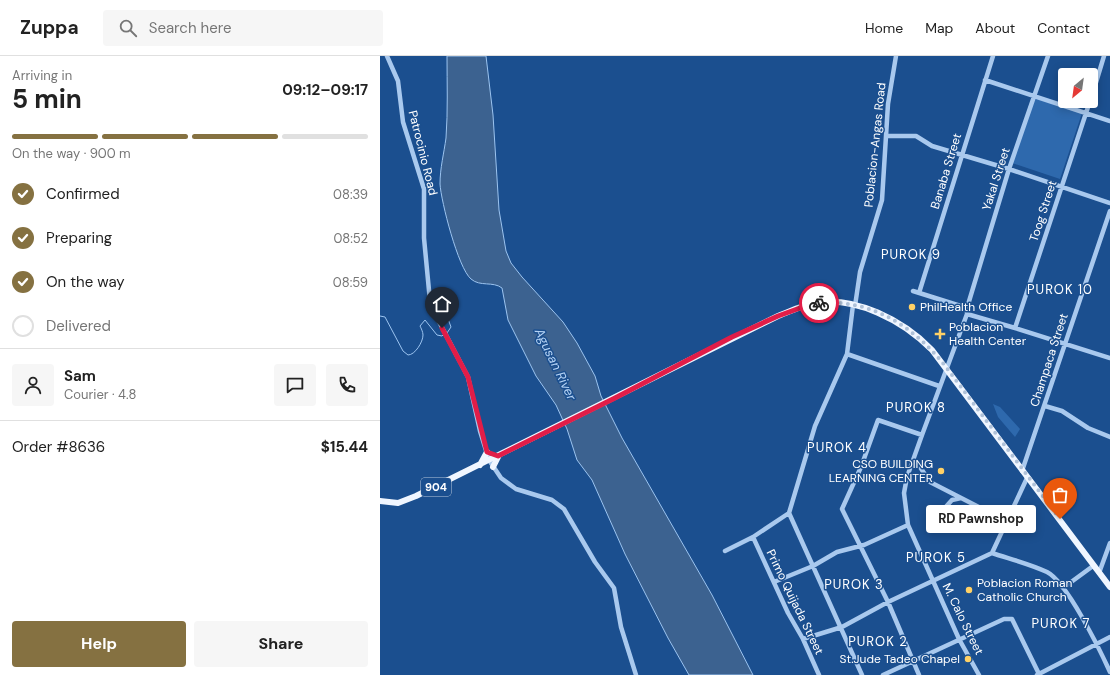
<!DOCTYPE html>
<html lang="en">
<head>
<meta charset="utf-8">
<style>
	:root { --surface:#fff; --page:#f6f6f6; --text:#222; --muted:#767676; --line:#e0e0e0; --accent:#857141 }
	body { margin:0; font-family:"DM Sans",sans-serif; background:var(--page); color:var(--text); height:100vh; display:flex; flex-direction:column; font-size:15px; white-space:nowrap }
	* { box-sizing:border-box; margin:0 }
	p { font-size:13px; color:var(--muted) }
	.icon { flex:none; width:22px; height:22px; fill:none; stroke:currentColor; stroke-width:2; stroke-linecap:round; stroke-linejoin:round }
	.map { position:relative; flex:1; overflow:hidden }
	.panel { display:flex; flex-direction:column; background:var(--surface); width:380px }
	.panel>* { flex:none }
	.needle { width:26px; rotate:209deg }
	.tools { position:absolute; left:678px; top:12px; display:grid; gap:8px }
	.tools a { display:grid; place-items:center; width:40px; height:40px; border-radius:4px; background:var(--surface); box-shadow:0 2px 10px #0003; font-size:20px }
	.pin { position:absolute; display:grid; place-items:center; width:34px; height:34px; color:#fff; margin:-41px -17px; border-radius:50% 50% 50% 0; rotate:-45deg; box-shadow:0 0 4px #0007 }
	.pin .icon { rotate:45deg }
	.courier { position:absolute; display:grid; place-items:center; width:40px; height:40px; margin:-20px; border:3px solid #e11d48; border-radius:50%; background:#fff; color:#222; box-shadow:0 1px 5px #0007 }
	.bubble { position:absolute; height:28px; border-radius:4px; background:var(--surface); box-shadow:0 2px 10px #0003; font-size:13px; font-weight:700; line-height:28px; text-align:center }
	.headline em { font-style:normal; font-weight:700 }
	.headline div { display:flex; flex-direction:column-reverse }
	.headline { display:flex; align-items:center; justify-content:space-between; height:68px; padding:0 12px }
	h1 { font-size:26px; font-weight:700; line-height:30px }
	.bar { display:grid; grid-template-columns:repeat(4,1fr); gap:6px 4px; align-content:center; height:48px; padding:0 12px }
	.bar i { height:5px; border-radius:3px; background:var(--line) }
	.bar .active { background:var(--accent) }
	.bar p { grid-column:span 4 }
	.line { display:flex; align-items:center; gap:10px; padding:0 12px; border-top:1px solid var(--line) }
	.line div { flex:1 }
	.round { display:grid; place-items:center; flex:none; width:42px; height:42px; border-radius:4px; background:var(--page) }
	ol { padding:0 12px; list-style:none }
	li { display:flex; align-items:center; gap:12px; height:44px }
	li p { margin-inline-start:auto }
	li .icon { padding:4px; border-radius:50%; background:var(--accent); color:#fff; stroke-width:4 }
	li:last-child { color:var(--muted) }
	li i { width:22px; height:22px; border:2px solid var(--line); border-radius:50% }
	.button { display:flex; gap:8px; margin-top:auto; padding:8px 12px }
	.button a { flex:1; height:46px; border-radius:4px; background:var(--accent); color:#fff; font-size:16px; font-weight:700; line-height:46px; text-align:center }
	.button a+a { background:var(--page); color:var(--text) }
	header { display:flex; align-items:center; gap:24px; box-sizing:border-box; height:56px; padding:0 20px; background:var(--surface); border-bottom:1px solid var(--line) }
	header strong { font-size:19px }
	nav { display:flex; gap:22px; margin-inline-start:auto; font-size:14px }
	.search { width:280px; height:36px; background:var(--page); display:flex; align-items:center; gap:10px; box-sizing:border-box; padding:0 14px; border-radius:4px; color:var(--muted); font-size:15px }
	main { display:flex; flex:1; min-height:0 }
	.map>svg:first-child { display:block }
</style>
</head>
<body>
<header>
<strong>Zuppa</strong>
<div class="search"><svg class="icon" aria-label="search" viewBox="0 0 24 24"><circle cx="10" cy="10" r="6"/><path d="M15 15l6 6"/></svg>Search here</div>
<nav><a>Home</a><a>Map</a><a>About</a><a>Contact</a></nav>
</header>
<main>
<section class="panel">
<div class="headline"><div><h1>5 min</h1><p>Arriving in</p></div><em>09:12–09:17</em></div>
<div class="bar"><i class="active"></i><i class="active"></i><i class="active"></i><i></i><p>On the way · 900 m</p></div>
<ol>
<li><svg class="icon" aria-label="check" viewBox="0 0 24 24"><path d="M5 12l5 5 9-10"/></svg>Confirmed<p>08:39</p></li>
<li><svg class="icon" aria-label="check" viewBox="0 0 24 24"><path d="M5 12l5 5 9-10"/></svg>Preparing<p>08:52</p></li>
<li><svg class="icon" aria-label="check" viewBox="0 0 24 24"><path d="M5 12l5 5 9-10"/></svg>On the way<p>08:59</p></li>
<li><i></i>Delivered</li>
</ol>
<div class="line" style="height:72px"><a class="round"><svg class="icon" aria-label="person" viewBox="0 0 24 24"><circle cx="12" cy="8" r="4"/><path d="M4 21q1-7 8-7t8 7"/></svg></a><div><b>Sam</b><p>Courier · 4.8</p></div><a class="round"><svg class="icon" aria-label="chat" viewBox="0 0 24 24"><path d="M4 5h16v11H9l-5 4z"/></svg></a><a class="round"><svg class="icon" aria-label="phone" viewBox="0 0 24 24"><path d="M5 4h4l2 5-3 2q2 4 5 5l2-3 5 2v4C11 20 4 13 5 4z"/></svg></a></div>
<div class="line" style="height:52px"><div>Order #8636</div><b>$15.44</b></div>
<div class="button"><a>Help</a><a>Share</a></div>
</section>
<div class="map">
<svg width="730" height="619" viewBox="0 0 730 619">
	<rect width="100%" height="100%" fill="#1b4f8f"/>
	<!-- green -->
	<path fill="#2e69ad" d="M655,42L702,57L680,123L632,107Z
		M613,348L620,351L640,373L635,381L618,361Z"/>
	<!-- water -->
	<path fill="#3c6290" stroke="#9cc4f0" d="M67,0H106L113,59L119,154L126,195L131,207L142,221L183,266L197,287L215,320L221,340L242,382L332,539L373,619H309L288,582L245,498L212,424L197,404L187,373L176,349L156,320L128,264L122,232C113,225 100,231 91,223C78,212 61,145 60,128C60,112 64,97 66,82C68,55 67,27 67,0Z"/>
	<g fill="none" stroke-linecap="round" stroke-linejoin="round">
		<!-- stream -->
		<path stroke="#9cc4f0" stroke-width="1" d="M64,252L71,271L67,277
			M0,260L5,261L23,295L28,299C35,299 43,286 43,279C43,276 41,272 40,270L45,264L57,279L62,280L64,278"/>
		<!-- minor -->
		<path stroke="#a9c9ee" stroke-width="4.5" d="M7,0L18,25L23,66L44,133V182L50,245L56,260L88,321L100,375L109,404L121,422L136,433L172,444L184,453L215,506L234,532L241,571L256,619
			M605,24L730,65
			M711,43L724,0
			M506,80H536L552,90L629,113L730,147
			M533,235L587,252V258L635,272L730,302
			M539,237L613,0
			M475,250L480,216L502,144L508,48L516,0
			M587,252L629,113L668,0
			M587,258L542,379L527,421L524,437L528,469L579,583L599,619
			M635,272L710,45
			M467,298L559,330
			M665,350L682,355L708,372L730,381
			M533,405L540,411L550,426L626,465
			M642,415L730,155
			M409,457L482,619
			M570,474L563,454L572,444L581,442
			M373,481L408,557L423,583L439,619
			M345,495L373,481L409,457L435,370L467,298L473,249
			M612,497C630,503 650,508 667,516C687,526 720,594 730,616
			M719,517L730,487
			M394,526L433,510L457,496L484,489L528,469
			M683,532L713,510
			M423,583L462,571L508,546L612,497L647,422
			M503,619L624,563H632L659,618
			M539,619L508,546L462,453L481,411L498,364L542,379
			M657,619L730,581"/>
		<!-- major -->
		<path stroke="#f0f6ff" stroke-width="6" d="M100,409L107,396
			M113,411L119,399
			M0,445L18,447L36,440L398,260C409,256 421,250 433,247C475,239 524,265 552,294L730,531"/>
	</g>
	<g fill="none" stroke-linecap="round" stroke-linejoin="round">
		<!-- done -->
		<path stroke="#afc1d8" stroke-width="4" stroke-dasharray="0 7.2" d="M439,247C493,243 534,271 566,311L680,463"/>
		<!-- route -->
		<path stroke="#e11d48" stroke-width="5" d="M62,272L88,321L107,396L118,400L235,342L352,281L398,260L431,248L439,247"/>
	</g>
	<!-- markers -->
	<g fill="#ffd166" stroke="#1b4f8f" stroke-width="1.5">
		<circle cx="532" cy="251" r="4"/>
		<path d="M558 272h4v4h4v4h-4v4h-4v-4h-4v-4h4z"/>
		<circle cx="561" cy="415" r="4"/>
		<circle cx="589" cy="534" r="4"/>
		<circle cx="588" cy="603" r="4"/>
	</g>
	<g text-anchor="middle" stroke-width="3" stroke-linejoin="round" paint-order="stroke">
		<!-- shield labels -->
		<rect fill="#1b4f8f" stroke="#bbcadd" stroke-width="1" x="41" y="422" width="30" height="18" rx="3"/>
		<g font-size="11" font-weight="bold" fill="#fff">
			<text x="56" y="435">904</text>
		</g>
		<!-- street labels -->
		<g font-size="12" fill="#fff" stroke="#1b4f8f">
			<text transform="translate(495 89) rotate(-84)" y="4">Poblacion-Angas Road</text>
			<text transform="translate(43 97) rotate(76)" y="4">Patrocinio Road</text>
			<text transform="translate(566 115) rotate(-73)" y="4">Banaba Street</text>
			<text transform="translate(616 123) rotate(-72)" y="4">Yakal Street</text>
			<text transform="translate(663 155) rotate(-72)" y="4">Toog Street</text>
			<text transform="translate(669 304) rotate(-72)" y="4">Champaca Street</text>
			<text transform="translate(415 546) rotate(64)" y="4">Primo Quijada Street</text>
			<text transform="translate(583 563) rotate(64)" y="4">M. Calo Street</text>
		</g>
		<!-- poi labels -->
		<g font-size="12" fill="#fff" stroke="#1b4f8f" text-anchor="start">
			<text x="540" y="255">PhilHealth Office</text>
			<text x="569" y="275">Poblacion<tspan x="569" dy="14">Health Center</tspan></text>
			<text x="553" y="412" text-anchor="end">CSO BUILDING<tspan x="553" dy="14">LEARNING CENTER</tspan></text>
			<text x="597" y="531">Poblacion Roman<tspan x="597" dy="14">Catholic Church</tspan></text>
			<text x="580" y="607" text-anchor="end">St.Jude Tadeo Chapel</text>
		</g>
		<!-- neighbourhood labels -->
		<g font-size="13" letter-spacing="1" fill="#fff" stroke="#1b4f8f">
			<text x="531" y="203">PUROK 9</text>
			<text x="680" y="238">PUROK 10</text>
			<text x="536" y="356">PUROK 8</text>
			<text x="457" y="396">PUROK 4</text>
			<text x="556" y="506">PUROK 5</text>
			<text x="474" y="533">PUROK 3</text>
			<text x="681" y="572">PUROK 7</text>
			<text x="498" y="590">PUROK 2</text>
		</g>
		<!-- water labels -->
		<g font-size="13" font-style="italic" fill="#b5d3f5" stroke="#1b4f8f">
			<text transform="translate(176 308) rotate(64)" y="5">Agusan River</text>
		</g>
	</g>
</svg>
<div class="tools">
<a><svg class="needle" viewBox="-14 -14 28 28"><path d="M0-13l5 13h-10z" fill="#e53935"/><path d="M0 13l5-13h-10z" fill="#767676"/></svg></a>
</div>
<div class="pin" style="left:680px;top:463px;background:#ea580c"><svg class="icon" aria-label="bag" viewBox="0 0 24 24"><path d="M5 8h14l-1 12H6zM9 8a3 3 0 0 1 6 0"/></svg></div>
<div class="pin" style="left:62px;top:272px;background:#1f2937"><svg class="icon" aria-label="home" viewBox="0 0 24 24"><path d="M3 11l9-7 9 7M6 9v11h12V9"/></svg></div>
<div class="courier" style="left:439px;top:247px"><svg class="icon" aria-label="bike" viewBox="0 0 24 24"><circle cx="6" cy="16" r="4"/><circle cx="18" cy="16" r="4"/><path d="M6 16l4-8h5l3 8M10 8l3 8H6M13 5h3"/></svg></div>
<div class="bubble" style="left:546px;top:449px;width:110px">RD Pawnshop</div>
</div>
</main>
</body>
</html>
